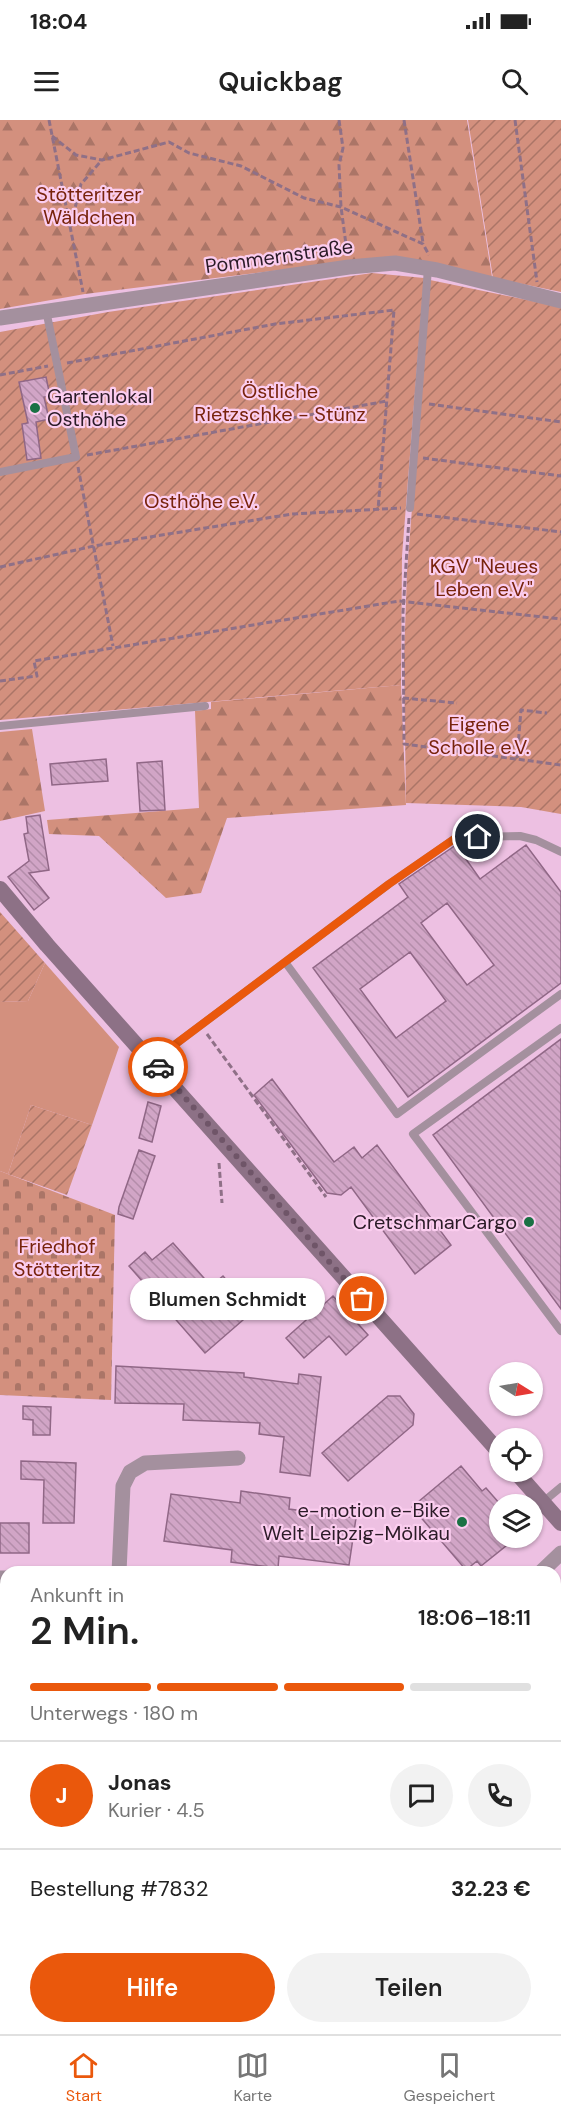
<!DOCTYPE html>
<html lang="de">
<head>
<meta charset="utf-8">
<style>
	:root { --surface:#fff; --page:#f2f2f2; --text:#222; --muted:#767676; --line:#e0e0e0; --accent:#ea580c }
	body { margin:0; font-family:"DM Sans",sans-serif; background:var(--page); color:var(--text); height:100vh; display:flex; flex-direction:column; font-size:22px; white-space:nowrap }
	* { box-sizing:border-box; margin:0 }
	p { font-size:20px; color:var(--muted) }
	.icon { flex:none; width:33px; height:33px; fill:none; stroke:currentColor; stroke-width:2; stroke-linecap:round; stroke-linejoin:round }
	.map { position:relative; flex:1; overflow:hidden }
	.drawer { position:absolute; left:0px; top:1446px; width:561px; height:468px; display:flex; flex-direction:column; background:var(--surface); border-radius:18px 18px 0 0; box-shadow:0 2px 4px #0004 }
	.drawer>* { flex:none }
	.needle { width:39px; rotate:101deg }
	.fabs { position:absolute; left:489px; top:1242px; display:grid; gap:12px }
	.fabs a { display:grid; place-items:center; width:54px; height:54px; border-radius:50%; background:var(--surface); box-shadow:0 2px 4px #0004; font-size:30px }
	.pin { position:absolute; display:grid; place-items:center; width:51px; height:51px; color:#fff; margin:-26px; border:3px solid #fff; border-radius:50%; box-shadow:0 2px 6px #0007 }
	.courier { position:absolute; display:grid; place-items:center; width:60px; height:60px; margin:-30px; border:4px solid #ea580c; border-radius:50%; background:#fff; color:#222; box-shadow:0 2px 8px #0007 }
	.bubble { position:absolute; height:42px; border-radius:21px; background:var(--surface); box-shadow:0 2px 4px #0004; font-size:20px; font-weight:600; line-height:42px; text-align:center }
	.head em { font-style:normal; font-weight:600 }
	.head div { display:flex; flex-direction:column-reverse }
	.head { display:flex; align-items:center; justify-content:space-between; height:102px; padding:0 30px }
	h1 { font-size:39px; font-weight:600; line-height:45px }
	.bar { display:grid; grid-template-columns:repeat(4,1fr); gap:9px 6px; align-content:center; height:72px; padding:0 30px }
	.bar i { height:8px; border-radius:4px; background:var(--line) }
	.bar .current { background:var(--accent) }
	.bar p { grid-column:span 4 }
	.line { display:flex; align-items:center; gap:15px; padding:0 30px; border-top:2px solid var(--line) }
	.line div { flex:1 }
	.round { display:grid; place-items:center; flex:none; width:63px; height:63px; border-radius:32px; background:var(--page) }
	.primary-button { display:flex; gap:12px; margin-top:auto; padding:12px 30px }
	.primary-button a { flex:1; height:69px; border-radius:36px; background:var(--accent); color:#fff; font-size:24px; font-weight:600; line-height:69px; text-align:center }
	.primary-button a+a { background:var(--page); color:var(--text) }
	.status { display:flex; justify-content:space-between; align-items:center; height:42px; padding:0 30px; background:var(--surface); direction:ltr }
	.status svg { height:16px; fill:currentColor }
	header { display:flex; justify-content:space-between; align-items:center; height:78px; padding:0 30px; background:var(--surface); font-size:27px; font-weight:600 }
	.tab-bar { display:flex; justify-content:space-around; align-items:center; height:84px; border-top:2px solid var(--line); background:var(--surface); font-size:16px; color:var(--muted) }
	.tab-bar a { display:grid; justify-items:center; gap:3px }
	.tab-bar .current { color:var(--accent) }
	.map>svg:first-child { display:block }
</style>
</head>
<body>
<div class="status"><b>18:04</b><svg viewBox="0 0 49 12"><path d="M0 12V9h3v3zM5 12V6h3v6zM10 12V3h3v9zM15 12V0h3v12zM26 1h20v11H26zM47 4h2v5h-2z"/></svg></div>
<header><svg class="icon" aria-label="menu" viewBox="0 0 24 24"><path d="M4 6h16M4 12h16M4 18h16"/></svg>Quickbag<svg class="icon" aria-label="search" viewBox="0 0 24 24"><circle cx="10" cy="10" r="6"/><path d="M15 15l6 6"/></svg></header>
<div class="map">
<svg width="561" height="1914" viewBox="0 0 561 1914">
	<defs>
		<pattern id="forest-firs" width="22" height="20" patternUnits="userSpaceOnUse" patternTransform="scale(1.5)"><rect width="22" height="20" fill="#d3907e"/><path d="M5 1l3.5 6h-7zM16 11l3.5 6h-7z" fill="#ab7567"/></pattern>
		<pattern id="cemetery-stones" width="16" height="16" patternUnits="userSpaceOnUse" patternTransform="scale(1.5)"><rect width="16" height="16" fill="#d3907e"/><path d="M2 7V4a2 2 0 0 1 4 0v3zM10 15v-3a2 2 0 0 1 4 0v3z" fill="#ab7567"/></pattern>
		<pattern id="garden-furrows" width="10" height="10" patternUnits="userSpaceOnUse" patternTransform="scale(1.5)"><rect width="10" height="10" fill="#d3907e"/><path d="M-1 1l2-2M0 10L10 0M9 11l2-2" fill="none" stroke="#ab7567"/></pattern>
		<pattern id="building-back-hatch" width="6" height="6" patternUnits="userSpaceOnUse" patternTransform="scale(1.5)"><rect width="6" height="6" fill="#d1a5c6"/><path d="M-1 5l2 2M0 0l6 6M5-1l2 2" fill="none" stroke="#b48daa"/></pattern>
	</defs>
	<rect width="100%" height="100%" fill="#edc0e2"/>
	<!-- green -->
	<path fill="#d3907e" d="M45,843L119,927L92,1005L31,985L8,1054L0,1051V882L28,881Z"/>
	<!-- forest -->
	<path fill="url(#forest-firs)" d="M0,0H467L492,157L394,136L85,174L0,189Z
		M401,565L406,685L227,698L201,773L166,778L99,716L49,714L47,700L199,688L195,591L211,589V582Z
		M32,609L45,691L0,701V612Z"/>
	<!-- cemetery -->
	<path fill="url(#cemetery-stones)" d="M0,1051L115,1095L111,1280L0,1275Z"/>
	<!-- garden -->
	<path fill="url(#garden-furrows)" d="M468,0H561V172L493,158Z
		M372,153L424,158L402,436L401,565L0,600V212L108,192Z
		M430,160L561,187V694L521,687L406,683L404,538L407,452Z
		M0,792L45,843L28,881L0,882Z
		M31,985L92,1005L67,1075L8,1054Z"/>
	<!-- building -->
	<path fill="url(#building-back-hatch)" stroke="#906786" stroke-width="1.5" fill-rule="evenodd" d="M46,257L50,276L44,277L49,299L36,302L41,338L27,340L22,304L28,303L19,262Z
		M106,639L108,661L52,665L50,644Z
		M162,641L165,690L140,691L137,643Z
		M40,695L49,750L29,753L49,778L34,790L8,757L29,741L24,714L28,713L26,697Z
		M456,725L480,759L526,725L561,772V863L408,977L313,848L408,777L399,764ZM447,783L494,845L467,865L421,803ZM410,832L446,881L396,918L360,869Z
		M561,919V1189L433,1015Z
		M272,959L334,1042L354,1027L362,1038L377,1025L451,1125L415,1154L351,1067L341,1075L327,1073L254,975Z
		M148,982L161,986L152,1022L139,1018Z
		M139,1030L155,1036L133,1099L118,1094L119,1087Z
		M173,1123L211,1166L223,1156L246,1182L242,1185L248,1191L241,1198L243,1200L205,1233L129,1146L145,1132L152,1140Z
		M333,1176L368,1215L346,1235L329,1216L304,1238L286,1218Z
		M116,1246L244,1253V1257L298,1264L299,1254L321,1257L310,1356L280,1352L284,1317L259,1314L260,1303L183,1300L184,1284L115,1283Z
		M388,1276H400L414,1294L413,1305L348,1361L322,1333Z
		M23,1286L51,1287L50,1315H33V1300L23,1299Z
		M21,1341L76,1343L74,1403H43L44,1360L21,1359Z
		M461,1346L482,1371L486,1368L500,1384V1418H516L481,1446L477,1441L466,1450L412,1387Z
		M241,1371L290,1378L289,1389L356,1398L349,1445L279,1436L278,1448L231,1442L232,1430L164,1421L171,1374L240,1383Z
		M0,1403H29V1433H0Z"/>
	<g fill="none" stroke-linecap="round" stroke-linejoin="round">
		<!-- path -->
		<path stroke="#8f7087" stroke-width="3" stroke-dasharray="6 3" stroke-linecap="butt" d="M49,0L83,172
			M339,0L343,28L339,45L341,87L347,132
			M404,0L423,123
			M515,0L537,162
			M52,16L76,35L102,40L169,22L189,33L241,46L304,78L341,87L423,124L429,135
			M71,104L81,64L102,40
			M67,243L275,204L394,190L378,390
			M0,255L48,246
			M429,284L561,302
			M87,335L387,281
			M423,338L561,356
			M78,347L113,526
			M417,394L561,412
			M409,398L403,492L404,624L561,645
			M0,447L94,426L292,394L401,388
			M0,561L37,556L34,541L399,481L561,499
			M403,578L457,583
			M517,638L521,590L547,593
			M207,914L326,1077
			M219,1043L222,1083
			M174,1914L175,1908"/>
		<!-- service -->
		<path stroke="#a4909e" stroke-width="8" d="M0,352L76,337L46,190
			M410,388L428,148
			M0,606L205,586
			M285,842L397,994L561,874
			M561,908L413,1014L561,1211
			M153,941L389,764L457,717L520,716L536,720L561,732
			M543,1382L561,1367"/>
		<!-- minor -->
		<path stroke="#a4909e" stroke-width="15" d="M0,198L349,147L395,143L437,150L561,181
			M119,1452L123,1366L130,1352L145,1343L238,1338
			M541,1452L561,1433
			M0,1458H6
			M0,1663L6,1664
			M555,1729L561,1730
			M0,1866L6,1867
			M351,1908L399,1914"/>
		<!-- secondary -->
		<path stroke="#8d7186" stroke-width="16" d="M0,769L47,825L500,1333
			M516,1352L561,1403"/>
	</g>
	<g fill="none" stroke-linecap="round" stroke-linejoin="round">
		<!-- done -->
		<path stroke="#6f5568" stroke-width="6" stroke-dasharray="0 10.8" d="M158,947L362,1179"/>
		<!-- route -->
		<path stroke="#ea580c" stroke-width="8" d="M158,947L153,941L389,764L457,717H478"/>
	</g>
	<!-- markers -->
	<g fill="#1a7144" stroke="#fbcdef" stroke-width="2">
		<circle cx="35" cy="288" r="6"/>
		<circle cx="529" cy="1102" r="6"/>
		<circle cx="462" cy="1402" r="6"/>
	</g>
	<g text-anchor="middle" stroke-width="4.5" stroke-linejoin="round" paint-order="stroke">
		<!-- park labels -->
		<g font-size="20" fill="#78230b" stroke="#fbcdef">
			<text x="89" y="81">Stötteritzer<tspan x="89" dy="23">Wäldchen</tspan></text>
			<text x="280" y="278">Östliche<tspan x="280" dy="23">Rietzschke - Stünz</tspan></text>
			<text x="201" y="388">Osthöhe e.V.</text>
			<text x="484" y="453">KGV "Neues<tspan x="484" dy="23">Leben e.V."</tspan></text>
			<text x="479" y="611">Eigene<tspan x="479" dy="23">Scholle e.V.</tspan></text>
			<text x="57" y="1133">Friedhof<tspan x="57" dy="23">Stötteritz</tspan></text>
		</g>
		<!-- street labels -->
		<g font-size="20" fill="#2b1b27" stroke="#fbcdef">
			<text transform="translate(279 136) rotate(-8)" y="7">Pommernstraße</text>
		</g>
		<!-- poi labels -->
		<g font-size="20" fill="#2b1b27" stroke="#fbcdef" text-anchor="end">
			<text x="47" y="283" text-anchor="start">Gartenlokal<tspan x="47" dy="23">Osthöhe</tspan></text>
			<text x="517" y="1109">CretschmarCargo</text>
			<text x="450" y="1397">e-motion e-Bike<tspan x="450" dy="23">Welt Leipzig-Mölkau</tspan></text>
		</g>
	</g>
</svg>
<div class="fabs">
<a><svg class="needle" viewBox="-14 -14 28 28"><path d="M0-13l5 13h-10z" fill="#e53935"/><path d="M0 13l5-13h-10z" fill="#767676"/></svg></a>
<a><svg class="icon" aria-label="locate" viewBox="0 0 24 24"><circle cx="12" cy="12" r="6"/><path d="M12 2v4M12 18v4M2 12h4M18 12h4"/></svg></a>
<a><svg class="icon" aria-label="layers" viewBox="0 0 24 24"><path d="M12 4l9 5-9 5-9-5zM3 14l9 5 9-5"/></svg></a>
</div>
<div class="pin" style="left:362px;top:1179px;background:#ea580c"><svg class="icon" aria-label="bag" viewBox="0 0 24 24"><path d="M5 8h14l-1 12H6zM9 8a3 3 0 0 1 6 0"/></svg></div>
<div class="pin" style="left:478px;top:717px;background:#1f2937"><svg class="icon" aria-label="home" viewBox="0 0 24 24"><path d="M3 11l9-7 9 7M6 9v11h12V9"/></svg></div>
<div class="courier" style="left:158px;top:947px"><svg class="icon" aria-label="car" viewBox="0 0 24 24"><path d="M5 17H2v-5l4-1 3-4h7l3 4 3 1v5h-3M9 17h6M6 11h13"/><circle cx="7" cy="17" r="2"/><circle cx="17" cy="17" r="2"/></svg></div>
<div class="bubble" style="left:130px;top:1158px;width:195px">Blumen Schmidt</div>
<section class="drawer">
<div class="head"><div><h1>2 Min.</h1><p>Ankunft in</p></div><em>18:06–18:11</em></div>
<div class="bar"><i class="current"></i><i class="current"></i><i class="current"></i><i></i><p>Unterwegs · 180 m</p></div>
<div class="line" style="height:108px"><b class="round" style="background:var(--accent);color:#fff">J</b><div><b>Jonas</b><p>Kurier · 4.5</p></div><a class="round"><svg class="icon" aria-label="chat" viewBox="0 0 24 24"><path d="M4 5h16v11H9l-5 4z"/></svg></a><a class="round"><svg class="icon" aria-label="phone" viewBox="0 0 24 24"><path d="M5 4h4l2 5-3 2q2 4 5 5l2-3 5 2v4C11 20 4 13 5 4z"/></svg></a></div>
<div class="line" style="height:78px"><div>Bestellung #7832</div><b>32.23 €</b></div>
<div class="primary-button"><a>Hilfe</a><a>Teilen</a></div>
</section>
</div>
<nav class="tab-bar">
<a class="current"><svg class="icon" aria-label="home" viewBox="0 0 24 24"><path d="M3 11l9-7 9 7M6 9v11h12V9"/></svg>Start</a>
<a><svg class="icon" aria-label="map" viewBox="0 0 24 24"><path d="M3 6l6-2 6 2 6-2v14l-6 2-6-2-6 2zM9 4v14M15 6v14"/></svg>Karte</a>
<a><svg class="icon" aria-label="saved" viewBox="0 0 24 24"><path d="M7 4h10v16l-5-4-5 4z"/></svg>Gespeichert</a>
</nav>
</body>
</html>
